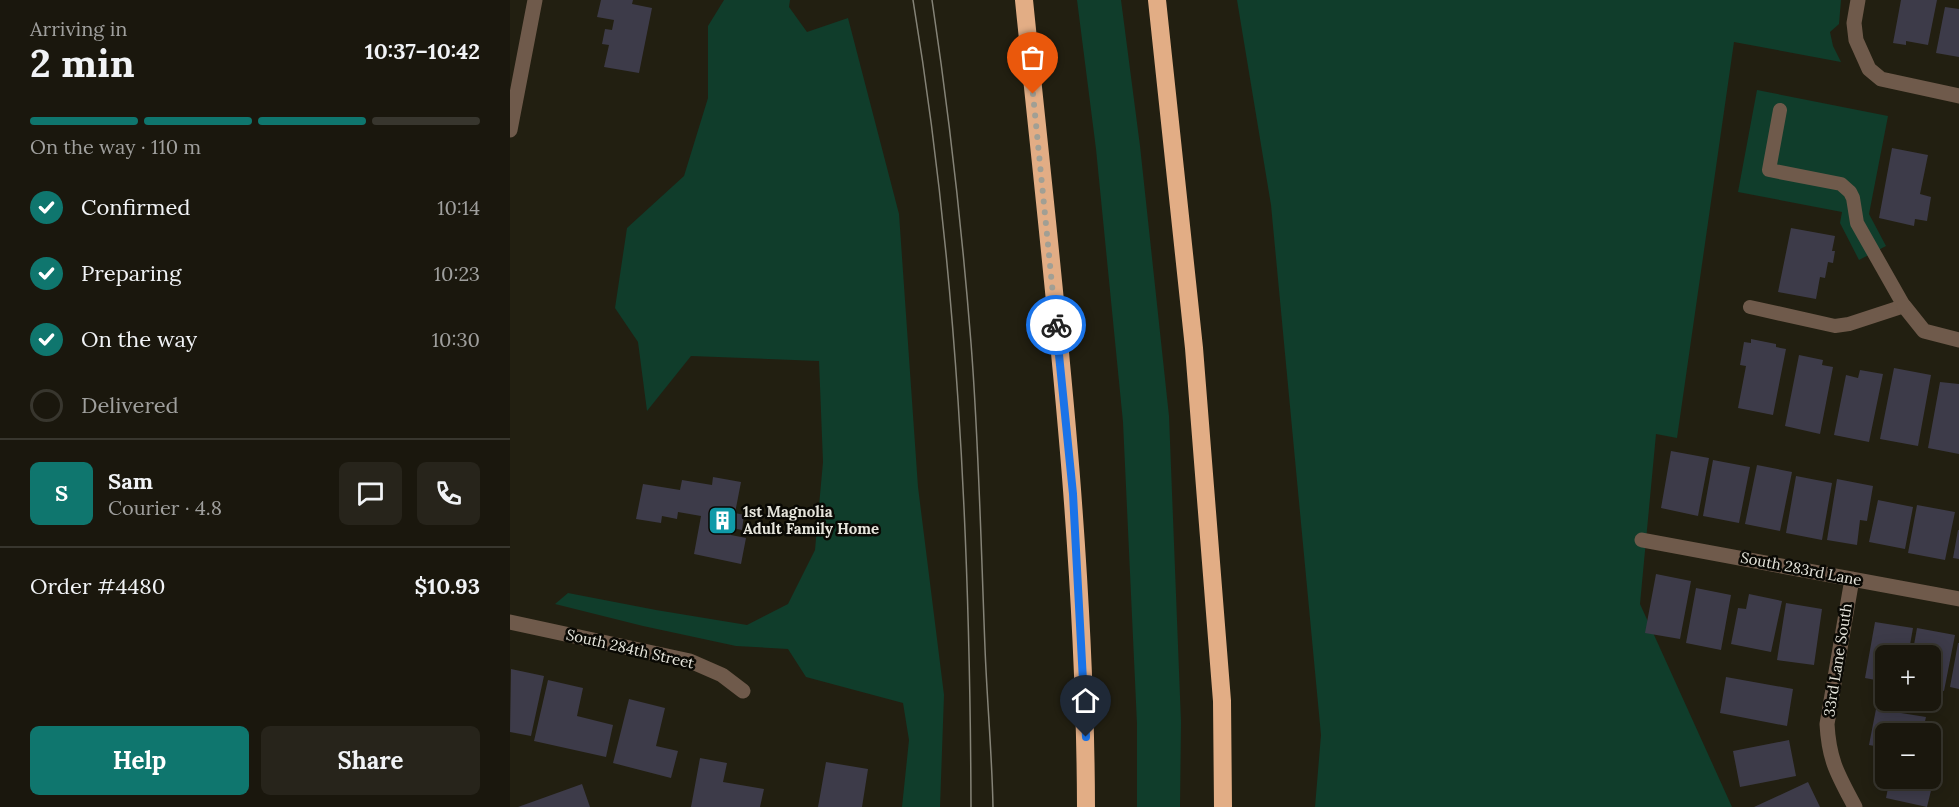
<!DOCTYPE html>
<html lang="en">
<head>
<meta charset="utf-8">
<style>
	:root { --surface:#1a170d; --page:#27241b; --text:#f1f3f6; --muted:#9f9f9d; --line:#38362e; --accent:#0f766e }
	body { margin:0; font-family:Lora,serif; background:var(--page); color:var(--text); height:100vh; display:flex; flex-direction:column; font-size:22px; white-space:nowrap }
	* { box-sizing:border-box; margin:0 }
	p { font-size:20px; color:var(--muted) }
	.icon { flex:none; width:33px; height:33px; fill:none; stroke:currentColor; stroke-width:2; stroke-linecap:round; stroke-linejoin:round }
	.map { position:relative; flex:1; overflow:hidden }
	.panel { display:flex; flex-direction:column; background:var(--surface); width:510px }
	.panel>* { flex:none }
	.fabs { position:absolute; left:1365px; top:645px; display:grid; gap:12px }
	.fabs a { display:grid; place-items:center; width:66px; height:66px; border-radius:9px; background:var(--surface); box-shadow:0 3px 15px #0003,0 0 0 2px var(--line); font-size:30px }
	.pin { position:absolute; display:grid; place-items:center; width:51px; height:51px; color:#fff; margin:-62px -26px; border-radius:50% 50% 50% 0; rotate:-45deg; box-shadow:0 0 6px #0007 }
	.pin .icon { rotate:45deg }
	.courier { position:absolute; display:grid; place-items:center; width:60px; height:60px; margin:-30px; border:4px solid #1a73e8; border-radius:50%; background:#fff; color:#222; box-shadow:0 2px 8px #0007 }
	.headline em { font-style:normal; font-weight:700 }
	.headline div { display:flex; flex-direction:column-reverse }
	.headline { display:flex; align-items:center; justify-content:space-between; height:102px; padding:0 30px }
	h1 { font-size:39px; font-weight:700; line-height:45px }
	.bar { display:grid; grid-template-columns:repeat(4,1fr); gap:9px 6px; align-content:center; height:72px; padding:0 30px }
	.bar i { height:8px; border-radius:4px; background:var(--line) }
	.bar .active { background:var(--accent) }
	.bar p { grid-column:span 4 }
	.line { display:flex; align-items:center; gap:15px; padding:0 30px; border-top:2px solid var(--line) }
	.line div { flex:1 }
	.round { display:grid; place-items:center; flex:none; width:63px; height:63px; border-radius:9px; background:var(--page) }
	ol { padding:0 30px; list-style:none }
	li { display:flex; align-items:center; gap:18px; height:66px }
	li p { margin-inline-start:auto }
	li .icon { padding:6px; border-radius:50%; background:var(--accent); color:#fff; stroke-width:4 }
	li:last-child { color:var(--muted) }
	li i { width:33px; height:33px; border:3px solid var(--line); border-radius:50% }
	.cta { display:flex; gap:12px; margin-top:auto; padding:12px 30px }
	.cta a { flex:1; height:69px; border-radius:9px; background:var(--accent); color:#fff; font-size:24px; font-weight:700; line-height:69px; text-align:center }
	.cta a+a { background:var(--page); color:var(--text) }
	main { display:flex; flex:1; min-height:0 }
	.map>svg:first-child { display:block }
</style>
</head>
<body>
<main>
<section class="panel">
<div class="headline"><div><h1>2 min</h1><p>Arriving in</p></div><em>10:37–10:42</em></div>
<div class="bar"><i class="active"></i><i class="active"></i><i class="active"></i><i></i><p>On the way · 110 m</p></div>
<ol>
<li><svg class="icon" aria-label="check" viewBox="0 0 24 24"><path d="M5 12l5 5 9-10"/></svg>Confirmed<p>10:14</p></li>
<li><svg class="icon" aria-label="check" viewBox="0 0 24 24"><path d="M5 12l5 5 9-10"/></svg>Preparing<p>10:23</p></li>
<li><svg class="icon" aria-label="check" viewBox="0 0 24 24"><path d="M5 12l5 5 9-10"/></svg>On the way<p>10:30</p></li>
<li><i></i>Delivered</li>
</ol>
<div class="line" style="height:108px"><b class="round" style="background:var(--accent);color:#fff">S</b><div><b>Sam</b><p>Courier · 4.8</p></div><a class="round"><svg class="icon" aria-label="chat" viewBox="0 0 24 24"><path d="M4 5h16v11H9l-5 4z"/></svg></a><a class="round"><svg class="icon" aria-label="phone" viewBox="0 0 24 24"><path d="M5 4h4l2 5-3 2q2 4 5 5l2-3 5 2v4C11 20 4 13 5 4z"/></svg></a></div>
<div class="line" style="height:78px"><div>Order #4480</div><b>$10.93</b></div>
<div class="cta"><a>Help</a><a>Share</a></div>
</section>
<div class="map">
<svg width="1449" height="807" viewBox="0 0 1449 807">
	<rect width="100%" height="100%" fill="#221f11"/>
	<!-- green -->
	<path fill="#103d2b" d="M214,0H280L279,7L297,32L338,18L389,214L408,487L434,695L430,807H392L399,740L393,703L296,677L278,649L226,646L133,626L45,604L58,593L146,610L237,625L278,604L305,550L313,462L309,361L181,356L137,411L128,342L105,308L117,228L174,176L198,98V26Z
		M567,0H611L630,146L659,416L671,722L670,807H627V724L613,422L586,149Z
		M727,0H1331L1329,24L1320,32L1323,46L1331,62L1224,42L1167,438L1146,434L1130,604L1222,807H805L811,735L761,205Z
		M1247,90L1378,116L1359,214L1376,246L1349,260L1330,223L1332,212L1228,192Z"/>
	<!-- building -->
	<path fill="#3d3b49" d="M91,0H123L122,4L142,8L129,73L94,67L99,45L92,44L95,29L102,30L104,20L87,17Z
		M1391,0H1427L1418,45L1396,41V45L1383,43Z
		M1435,7L1449,9V57L1426,53Z
		M1382,148L1418,155L1410,194L1421,197L1417,221L1405,219L1404,226L1369,218Z
		M1281,228L1325,236L1322,251H1325L1323,263L1318,262L1315,278L1310,277L1306,299L1268,292Z
		M1241,339L1266,344V347L1276,349L1263,415L1228,408L1236,366L1230,365L1234,342L1241,343Z
		M1289,355L1313,360L1312,365L1323,367L1310,434L1275,426Z
		M1384,368L1421,375L1408,446L1370,439Z
		M1350,370L1373,374L1359,442L1324,435L1336,375L1348,378Z
		M1430,382L1449,384V454L1418,448Z
		M1161,451L1199,458L1188,516L1151,508Z
		M1203,460L1240,467L1229,523L1193,516Z
		M1247,465L1282,472L1270,531L1235,524Z
		M1286,476L1322,483L1312,540L1276,533Z
		M203,477L231,482L225,513L234,515L232,530L222,528L221,535L236,538L231,564L184,554L191,516L168,512L167,519L152,516L151,523L126,519L133,484L170,490L172,480L202,485Z
		M1327,479L1363,486L1357,521L1350,520L1347,545L1317,540Z
		M1368,500L1403,507L1395,549L1359,542Z
		M1407,505L1445,512L1435,560L1398,553Z
		M1448,530H1449V559L1443,558Z
		M1146,574L1181,581L1170,639L1135,633Z
		M1186,588L1221,595L1211,650L1176,643Z
		M1239,594L1272,601L1261,652L1221,644L1228,608L1236,609Z
		M1276,603L1312,609L1304,665L1267,660Z
		M1365,622L1403,628L1398,656H1376V682L1355,678Z
		M1407,628L1445,635L1434,691L1420,689V656H1402Z
		M1448,643H1449V689L1440,687Z
		M1,669L34,676L21,736L0,732Z
		M1216,677L1283,689L1277,726L1210,713Z
		M38,680L73,688L67,716L103,725L96,757L24,741Z
		M119,699L155,708L146,746L168,751L161,778L103,763Z
		M1366,709L1416,717L1412,734H1376V748L1359,745Z
		M1279,740L1286,776L1230,787L1223,751Z
		M190,758L217,763L213,782L254,789L250,807H181Z
		M316,762L358,769L352,807H308Z
		M1420,769L1426,770L1417,807L1376,798L1380,778H1420Z
		M1298,782L1310,807H1244Z
		M72,784L80,807H8Z"/>
	<g fill="none" stroke-linecap="round" stroke-linejoin="round">
		<!-- service -->
		<path stroke="#6f5a4b" stroke-width="14" d="M1240,307L1325,326L1339,324L1394,306L1347,223L1343,198L1340,192L1331,184L1259,170L1270,110"/>
		<!-- minor -->
		<path stroke="#6f5a4b" stroke-width="15" d="M1348,0L1344,23L1346,40L1359,69L1371,79L1449,96
			M0,130L25,0
			M1394,306L1414,331L1449,340
			M1132,540L1449,599
			M1342,579L1317,724C1319,761 1328,775 1345,807
			M0,622L180,661L212,675L233,691"/>
		<!-- motorway -->
		<path stroke="#e2ad85" stroke-width="18" d="M514,0C541,268 575,537 576,807
			M647,0L684,348L712,701L713,807"/>
		<!-- tram -->
		<path stroke="#858377" stroke-width="1.5" d="M403,0C447,266 460,537 461,807
			M422,0C439,114 452,229 461,343C469,445 471,547 475,648C477,701 482,754 483,807"/>
	</g>
	<g fill="none" stroke-linecap="round" stroke-linejoin="round">
		<!-- done -->
		<path stroke="#a19f94" stroke-width="6" stroke-dasharray="0 10.8" d="M523,94L546,325"/>
		<!-- route -->
		<path stroke="#1a73e8" stroke-width="8" d="M546,325L563,494L576,737"/>
	</g>
	<!-- icons -->
	<defs>
		<symbol id="building-square" viewBox="-11 -11 22 22"><rect x="-9" y="-9" width="18" height="18" rx="4" fill="#0f9aa8" stroke="#0a0904"/><path d="M-4-6H4V6H1V3H-1V6H-4ZM-2.5-4.3h1.7v1.8h-1.7ZM.8-4.3h1.7v1.8H.8ZM-2.5-1h1.7V.8h-1.7ZM.8-1h1.7V.8H.8Z" fill="#fff"/></symbol>
	</defs>
	<g fill-rule="evenodd">
		<use href="#building-square" x="196" y="504" width="33" height="33"/>
	</g>
	<g text-anchor="middle" stroke-width="5" stroke-linejoin="round" paint-order="stroke">
		<!-- poi labels -->
		<g font-size="15" font-weight="bold" fill="#e5e4db" stroke="#0a0904" text-anchor="start">
			<text x="233" y="517">1st Magnolia<tspan x="233" dy="17">Adult Family Home</tspan></text>
		</g>
		<!-- street labels -->
		<g font-size="15" fill="#e5e4db" stroke="#0a0904">
			<text transform="translate(1291 569) rotate(11)" y="5">South 283rd Lane</text>
			<text transform="translate(120 649) rotate(13)" y="5">South 284th Street</text>
			<text transform="translate(1328 660) rotate(-81)" y="5">33rd Lane South</text>
		</g>
	</g>
</svg>
<div class="fabs">
<a>+</a>
<a>−</a>
</div>
<div class="pin" style="left:523px;top:94px;background:#ea580c"><svg class="icon" aria-label="bag" viewBox="0 0 24 24"><path d="M5 8h14l-1 12H6zM9 8a3 3 0 0 1 6 0"/></svg></div>
<div class="pin" style="left:576px;top:737px;background:#1f2937"><svg class="icon" aria-label="home" viewBox="0 0 24 24"><path d="M3 11l9-7 9 7M6 9v11h12V9"/></svg></div>
<div class="courier" style="left:546px;top:325px"><svg class="icon" aria-label="bike" viewBox="0 0 24 24"><circle cx="6" cy="16" r="4"/><circle cx="18" cy="16" r="4"/><path d="M6 16l4-8h5l3 8M10 8l3 8H6M13 5h3"/></svg></div>
</div>
</main>
</body>
</html>
